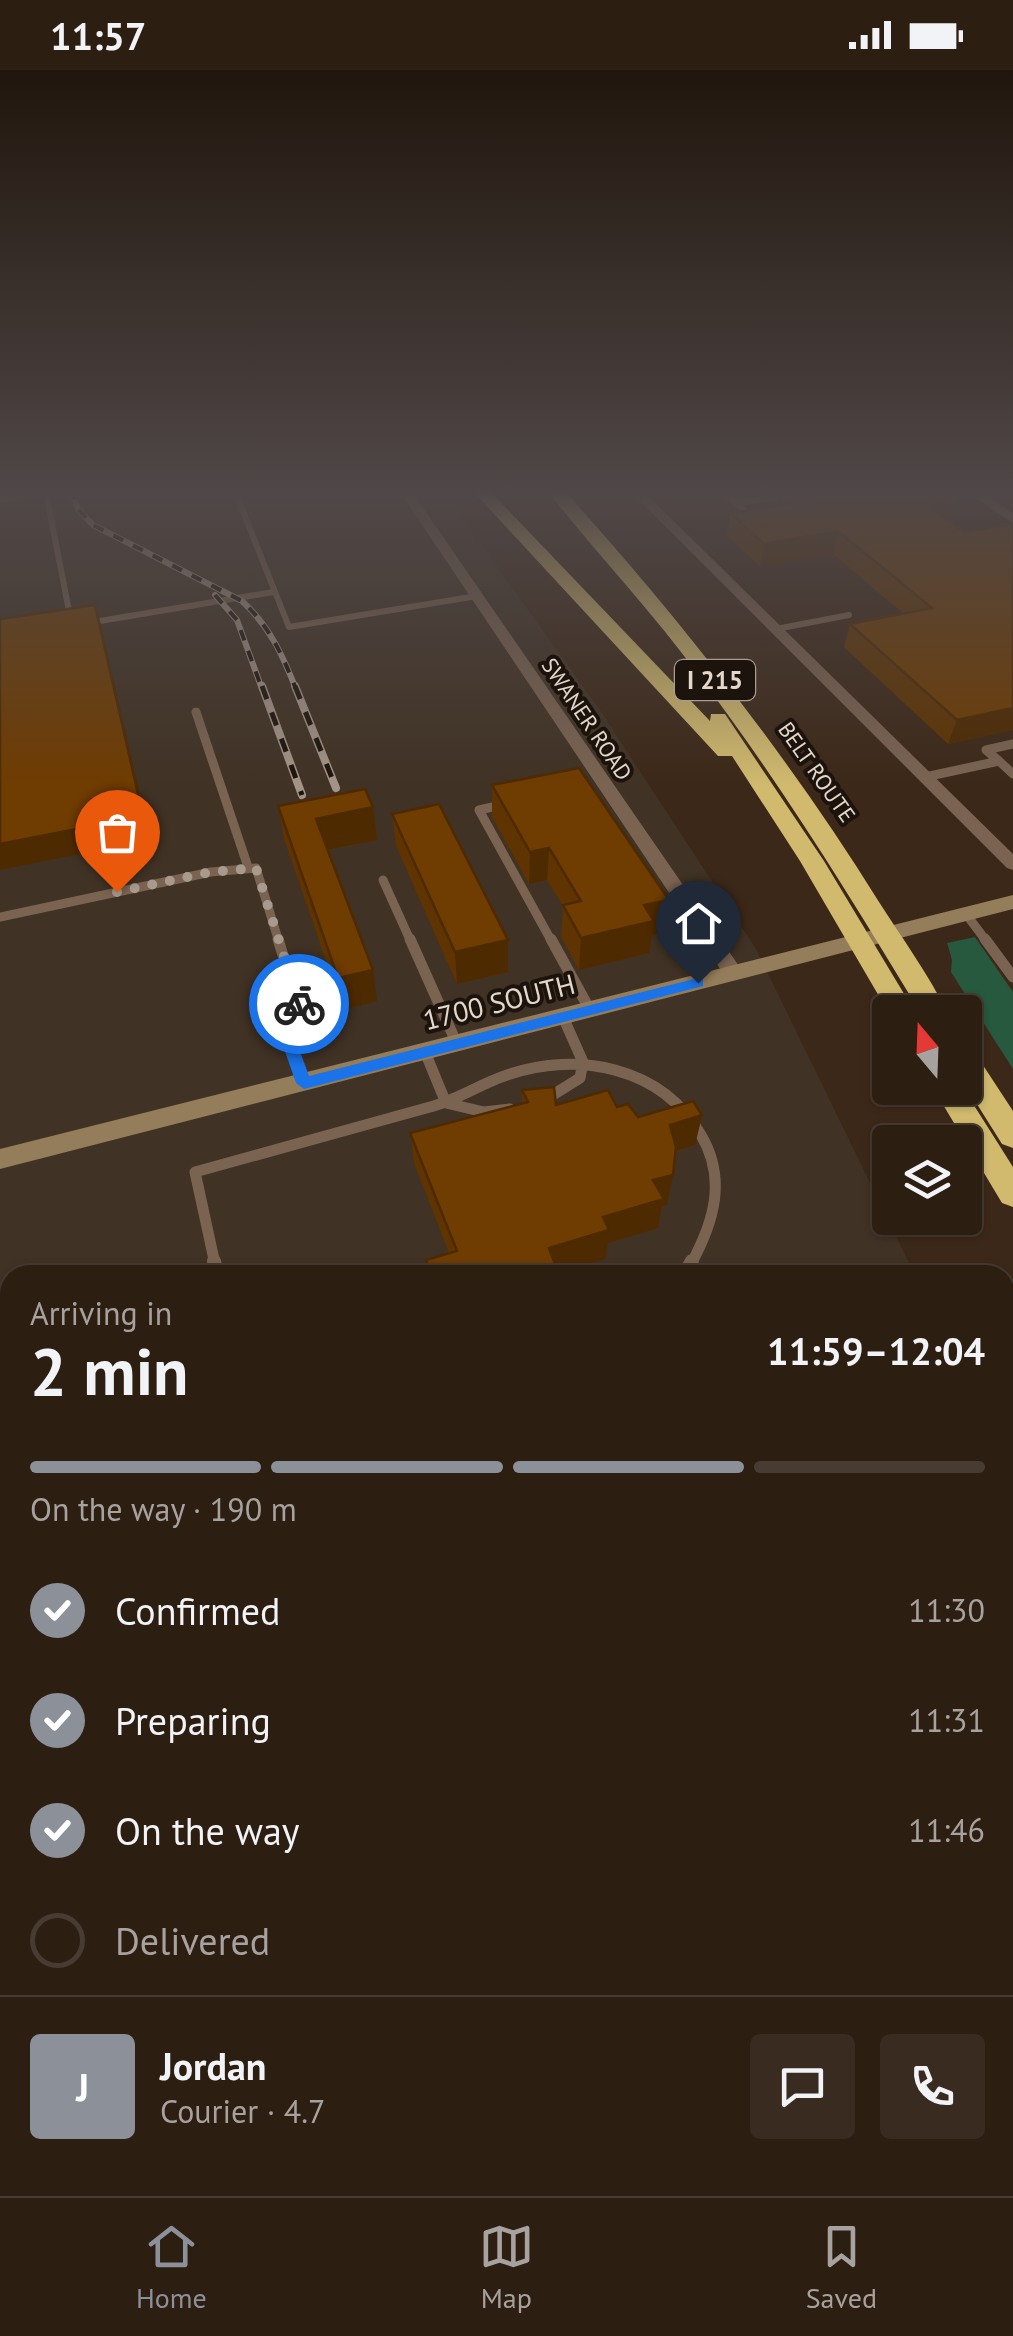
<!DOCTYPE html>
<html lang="en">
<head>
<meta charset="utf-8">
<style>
	:root { --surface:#2d1e12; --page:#392b20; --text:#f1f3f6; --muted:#a7a29f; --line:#483c32; --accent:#8c9099 }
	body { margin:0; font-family:"PT Sans",sans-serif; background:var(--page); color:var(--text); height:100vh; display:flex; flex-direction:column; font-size:38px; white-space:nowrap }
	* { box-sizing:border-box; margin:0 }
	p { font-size:32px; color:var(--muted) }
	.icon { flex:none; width:55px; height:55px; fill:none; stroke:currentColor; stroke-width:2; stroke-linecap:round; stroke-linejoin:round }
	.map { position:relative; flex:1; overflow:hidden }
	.drawer { position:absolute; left:0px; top:1195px; width:1015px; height:932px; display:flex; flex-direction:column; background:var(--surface); border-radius:30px 30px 0 0; box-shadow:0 2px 8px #0004,0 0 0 2px var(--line) }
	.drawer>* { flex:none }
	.needle { width:65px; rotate:341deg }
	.buttons { position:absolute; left:872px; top:925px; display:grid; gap:20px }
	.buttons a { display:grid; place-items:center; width:110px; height:110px; border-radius:10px; background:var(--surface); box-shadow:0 2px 8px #0004,0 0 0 2px var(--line); font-size:50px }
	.pin { position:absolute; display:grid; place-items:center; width:85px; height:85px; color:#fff; margin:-102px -42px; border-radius:50% 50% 50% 0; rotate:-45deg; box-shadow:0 0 10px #0007 }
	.pin .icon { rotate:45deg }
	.courier { position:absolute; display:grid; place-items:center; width:100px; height:100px; margin:-50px; border:8px solid #1a73e8; border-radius:50%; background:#fff; color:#222; box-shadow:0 2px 12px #0007 }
	.overview em { font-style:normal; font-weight:800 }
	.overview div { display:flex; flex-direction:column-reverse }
	.overview { display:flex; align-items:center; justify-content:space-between; height:170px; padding:0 30px }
	h1 { font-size:65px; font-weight:800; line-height:75px }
	.bar { display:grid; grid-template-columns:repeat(4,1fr); gap:15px 10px; align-content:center; height:120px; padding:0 30px }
	.bar i { height:12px; border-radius:8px; background:var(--line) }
	.bar .selected { background:var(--accent) }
	.bar p { grid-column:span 4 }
	.line { display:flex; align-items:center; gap:25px; padding:0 30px; border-top:2px solid var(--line) }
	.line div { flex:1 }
	.round { display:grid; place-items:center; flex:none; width:105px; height:105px; border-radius:10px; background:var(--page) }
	ol { padding:0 30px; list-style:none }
	li { display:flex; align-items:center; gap:30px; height:110px }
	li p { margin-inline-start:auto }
	li .icon { padding:10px; border-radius:50%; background:var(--accent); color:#fff; stroke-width:4 }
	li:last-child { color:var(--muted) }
	li i { width:55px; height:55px; border:5px solid var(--line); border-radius:50% }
	.status { display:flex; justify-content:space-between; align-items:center; height:70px; padding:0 50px; background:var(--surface); direction:ltr }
	.status svg { height:28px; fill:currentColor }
	.tab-bar { display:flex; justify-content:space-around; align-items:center; height:140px; border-top:2px solid var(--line); background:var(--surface); font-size:28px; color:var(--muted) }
	.tab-bar a { display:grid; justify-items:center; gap:5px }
	.tab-bar .selected { color:var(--accent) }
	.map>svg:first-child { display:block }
</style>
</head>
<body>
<div class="status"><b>11:57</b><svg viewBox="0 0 49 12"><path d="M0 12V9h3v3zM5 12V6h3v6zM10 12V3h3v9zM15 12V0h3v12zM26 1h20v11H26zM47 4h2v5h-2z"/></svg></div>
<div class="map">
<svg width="1013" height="2126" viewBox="0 0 1013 2126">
	<rect width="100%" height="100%" fill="#3c2818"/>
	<!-- industrial -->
	<path fill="#403224" d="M0,419H441L602,643L756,879L915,1205H10V2118H1005V1390L1013,1407V2126H0Z"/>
	<!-- green -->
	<path fill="#26593d" d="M975,867L1013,922V999L951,902L952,890L947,873Z"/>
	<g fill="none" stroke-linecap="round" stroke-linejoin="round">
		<!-- lane-far4 -->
		<path stroke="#7a6351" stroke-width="6" d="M234,419L289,557L477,526
			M723,421L753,449
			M46,423L71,551
			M737,433L776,427
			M88,553L273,522
			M776,559L849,545"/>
		<!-- lane-far3 -->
		<path stroke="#7a6351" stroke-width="9" d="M196,642L248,797
			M999,691L986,680L1013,674
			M925,707L999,691L1013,704
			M506,734L479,740L552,872
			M383,810L411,872
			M966,844L987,872
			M0,847L211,802L256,798L279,872"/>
		<!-- lane-far2 -->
		<path stroke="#7a6351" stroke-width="11" d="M278,869L302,947L287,967L304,1013
			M410,869L457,974
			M551,869L590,940
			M985,869L1013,907
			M425,982L446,1033L484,1042L510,1039
			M543,1031L580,1008L583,992L563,947
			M215,1194L195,1102C273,1080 352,1059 430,1037C457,1030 480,1014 507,1005C577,981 661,996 701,1065C727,1109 714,1152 691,1194"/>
		<!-- lane-far1 -->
		<path stroke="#7a6351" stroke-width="14" d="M214,1191L217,1205
			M684,1205L692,1191
			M0,1550L10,1547"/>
		<!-- lane -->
		<path stroke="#7a6351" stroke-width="18" d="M1005,1946L1013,1968
			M0,2008L10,2003
			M1005,2059L1013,1993
			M504,2118L511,2126
			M719,2118L721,2126
			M593,2126L610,2118
			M909,2126L930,2118"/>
		<!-- street -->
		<path fill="#7a6351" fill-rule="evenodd" d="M49,419H80L0,433V425Z
			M398,419H410L741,899L744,904L741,909H727Z
			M628,419H641L1013,784V800L1007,798Z
			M962,419H976L1013,443V453Z
			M10,1828V1864L0,1868V1832Z
			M612,2118H652L654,2126H614Z"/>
		<!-- secondary -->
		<path fill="#947d5a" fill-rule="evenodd" d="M1013,825V839L0,1099V1079Z"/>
		<!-- highway -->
		<path fill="#d1ba6e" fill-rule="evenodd" d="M471,419H488L710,651L711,644H725L824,791L915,942L890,945L800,791L732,686H718Z
			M546,419H563C679,548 787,684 879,832C902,868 929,905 947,942H920C850,826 779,711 697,603C650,539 595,482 546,419Z
			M965,980L975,983L1013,1041V1078L1002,1074L965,1015Z
			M933,1018H963L1013,1097V1137L1002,1133Z"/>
		<defs>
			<path id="rail-far1" d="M71,419L78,439L93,455L242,531C270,557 282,584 296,619
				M215,525L237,550L262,619"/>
			<path id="rail" d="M262,616L302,725
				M295,616L336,718"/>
		</defs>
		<!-- rail-far1 casing -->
		<use href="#rail-far1" stroke="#a49488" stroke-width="6"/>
		<!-- rail casing -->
		<use href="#rail" stroke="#a49488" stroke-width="8"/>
		<!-- rail-far1 -->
		<use href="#rail-far1" stroke="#1c130c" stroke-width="4" stroke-dasharray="11" stroke-linecap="butt"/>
		<!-- rail -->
		<use href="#rail" stroke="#1c130c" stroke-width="5" stroke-dasharray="14" stroke-linecap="butt"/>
	</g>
	<!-- wall -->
	<path fill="#5f3401" d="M768,419H955L953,428L956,430L949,451L1013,660L948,674L844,577L850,554L904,544L833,484L760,496L727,466L730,443L786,435L781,431V422Z
		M492,715L664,862L652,865L649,883L579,900L561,867L563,836L547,810L529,814L492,747Z
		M278,736L373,737L377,770L327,780L377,931L343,940L284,769Z
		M392,744L508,902L457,914L396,776Z
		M522,1020L556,1035L617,1037L638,1047L702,1045L695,1075L676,1082L667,1135L662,1136L658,1158L608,1173L605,1189L554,1204V1205H428L426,1190L449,1183L414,1093L410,1063L522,1034Z"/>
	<!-- shaded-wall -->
	<path fill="#4e2a01" d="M935,419H955L952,430H956L949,452L926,435Z
		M838,461L833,484L760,496L764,474Z
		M95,535L102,558L150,770L0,800V774Z
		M1013,638V660L948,674L957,650Z
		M373,737L377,770L321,781L316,749Z
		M549,778L547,810L529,814L530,782Z
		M669,830L664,862L652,865L649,883L579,900L581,868L644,835Z
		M508,870V902L457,914L455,882Z
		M373,900L377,931L343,940L338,908Z
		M702,1045L695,1075L664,1085L670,1055Z
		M673,1105L667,1135L662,1136L658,1158L608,1173L605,1189L554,1204V1205H517L549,1178L603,1147L653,1110Z
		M449,2118H454L456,2126H451Z"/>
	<!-- building -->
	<path fill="#6f3c01" stroke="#4e2a01" stroke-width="2.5" d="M797,419H940L956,430L926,435L965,462L1013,454V638L957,650L850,554L932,538L838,461L764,474L730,443L812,431Z
		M95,535L143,746L0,774V549Z
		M579,698L669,830L644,835L654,851L581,868L563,835L581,831L549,778L530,782L492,715Z
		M365,719L373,737L316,749L373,900L338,908L278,736Z
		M439,734L508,870L455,882L392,744Z
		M554,1017L556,1035L608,1020L617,1037L628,1034L638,1047L693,1031L702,1045L670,1055L676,1077L673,1105L653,1110L664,1129L603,1147L609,1160L549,1178L555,1194L517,1205H431L426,1190L457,1181L410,1063L528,1032L522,1020Z
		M1005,1670L1013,1688V1764L1005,1766Z
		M13,2118H449L451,2126H13Z"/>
	<!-- sky -->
	<linearGradient id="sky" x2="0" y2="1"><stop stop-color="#21160d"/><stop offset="0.59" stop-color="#504848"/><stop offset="1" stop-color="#504848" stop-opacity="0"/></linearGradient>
	<rect width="1013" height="716" fill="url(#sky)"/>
	<!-- route -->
	<path fill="#1a73e8" d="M698,908L703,909V916L304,1019L296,1013L280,967L295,947L293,931H304L310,947L295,968L309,1006Z"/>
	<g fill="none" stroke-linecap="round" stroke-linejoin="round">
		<!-- done -->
		<path stroke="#a99a8e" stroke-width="10" stroke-dasharray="0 18" d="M117,822L211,802L256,798L299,934"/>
	</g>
	<g text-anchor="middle" stroke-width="8" stroke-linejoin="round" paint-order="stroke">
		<!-- far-street labels -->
		<g font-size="22" fill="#e4d7cd" stroke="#1c130c">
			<text transform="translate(587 649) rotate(56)" y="8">SWANER ROAD</text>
			<text transform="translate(817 702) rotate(55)" y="8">BELT ROUTE</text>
		</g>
		<!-- shield labels -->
		<rect fill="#1c130c" stroke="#a89c93" stroke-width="2.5" x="675" y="590" width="80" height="40" rx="8"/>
		<g font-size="25" font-weight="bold" fill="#e4d7cd">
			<text x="715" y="619">I 215</text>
		</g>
		<!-- street labels -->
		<g font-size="28" fill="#e4d7cd" stroke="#1c130c">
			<text transform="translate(499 932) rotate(-14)" y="10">1700 SOUTH</text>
		</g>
	</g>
</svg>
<div class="buttons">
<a><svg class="needle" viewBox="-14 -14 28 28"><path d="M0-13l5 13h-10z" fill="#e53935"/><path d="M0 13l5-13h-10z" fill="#a7a29f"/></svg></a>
<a><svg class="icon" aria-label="layers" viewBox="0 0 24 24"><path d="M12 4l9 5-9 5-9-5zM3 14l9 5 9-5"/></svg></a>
</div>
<div class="pin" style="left:117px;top:822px;background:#ea580c"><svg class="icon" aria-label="bag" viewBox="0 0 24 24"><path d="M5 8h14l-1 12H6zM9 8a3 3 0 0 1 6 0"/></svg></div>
<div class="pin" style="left:698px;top:913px;background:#1f2937"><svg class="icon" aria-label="home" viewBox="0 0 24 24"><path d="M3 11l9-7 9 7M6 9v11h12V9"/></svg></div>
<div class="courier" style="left:299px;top:934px"><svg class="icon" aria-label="bike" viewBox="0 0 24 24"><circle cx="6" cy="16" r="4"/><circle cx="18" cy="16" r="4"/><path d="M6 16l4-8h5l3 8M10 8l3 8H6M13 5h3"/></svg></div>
<section class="drawer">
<div class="overview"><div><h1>2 min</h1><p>Arriving in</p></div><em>11:59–12:04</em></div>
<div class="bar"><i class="selected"></i><i class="selected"></i><i class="selected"></i><i></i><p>On the way · 190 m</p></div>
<ol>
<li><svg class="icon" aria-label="check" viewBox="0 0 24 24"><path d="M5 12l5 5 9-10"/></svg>Confirmed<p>11:30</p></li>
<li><svg class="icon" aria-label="check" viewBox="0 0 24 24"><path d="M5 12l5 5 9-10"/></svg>Preparing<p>11:31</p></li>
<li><svg class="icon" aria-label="check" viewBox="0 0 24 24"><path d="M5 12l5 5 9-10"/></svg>On the way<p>11:46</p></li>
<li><i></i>Delivered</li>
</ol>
<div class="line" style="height:180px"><b class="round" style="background:var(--accent);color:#fff">J</b><div><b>Jordan</b><p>Courier · 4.7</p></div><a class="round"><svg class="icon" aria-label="chat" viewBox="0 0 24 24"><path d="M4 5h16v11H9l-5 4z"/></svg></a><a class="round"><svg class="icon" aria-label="phone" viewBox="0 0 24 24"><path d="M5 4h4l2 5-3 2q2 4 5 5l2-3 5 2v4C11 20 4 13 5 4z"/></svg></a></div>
</section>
</div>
<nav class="tab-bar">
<a class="selected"><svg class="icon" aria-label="home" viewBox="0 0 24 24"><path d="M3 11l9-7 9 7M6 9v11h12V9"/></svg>Home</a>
<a><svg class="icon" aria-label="map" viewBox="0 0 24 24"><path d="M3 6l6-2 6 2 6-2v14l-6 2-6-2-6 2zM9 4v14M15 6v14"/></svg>Map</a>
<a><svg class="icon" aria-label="saved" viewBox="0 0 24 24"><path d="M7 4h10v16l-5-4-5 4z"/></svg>Saved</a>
</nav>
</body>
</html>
